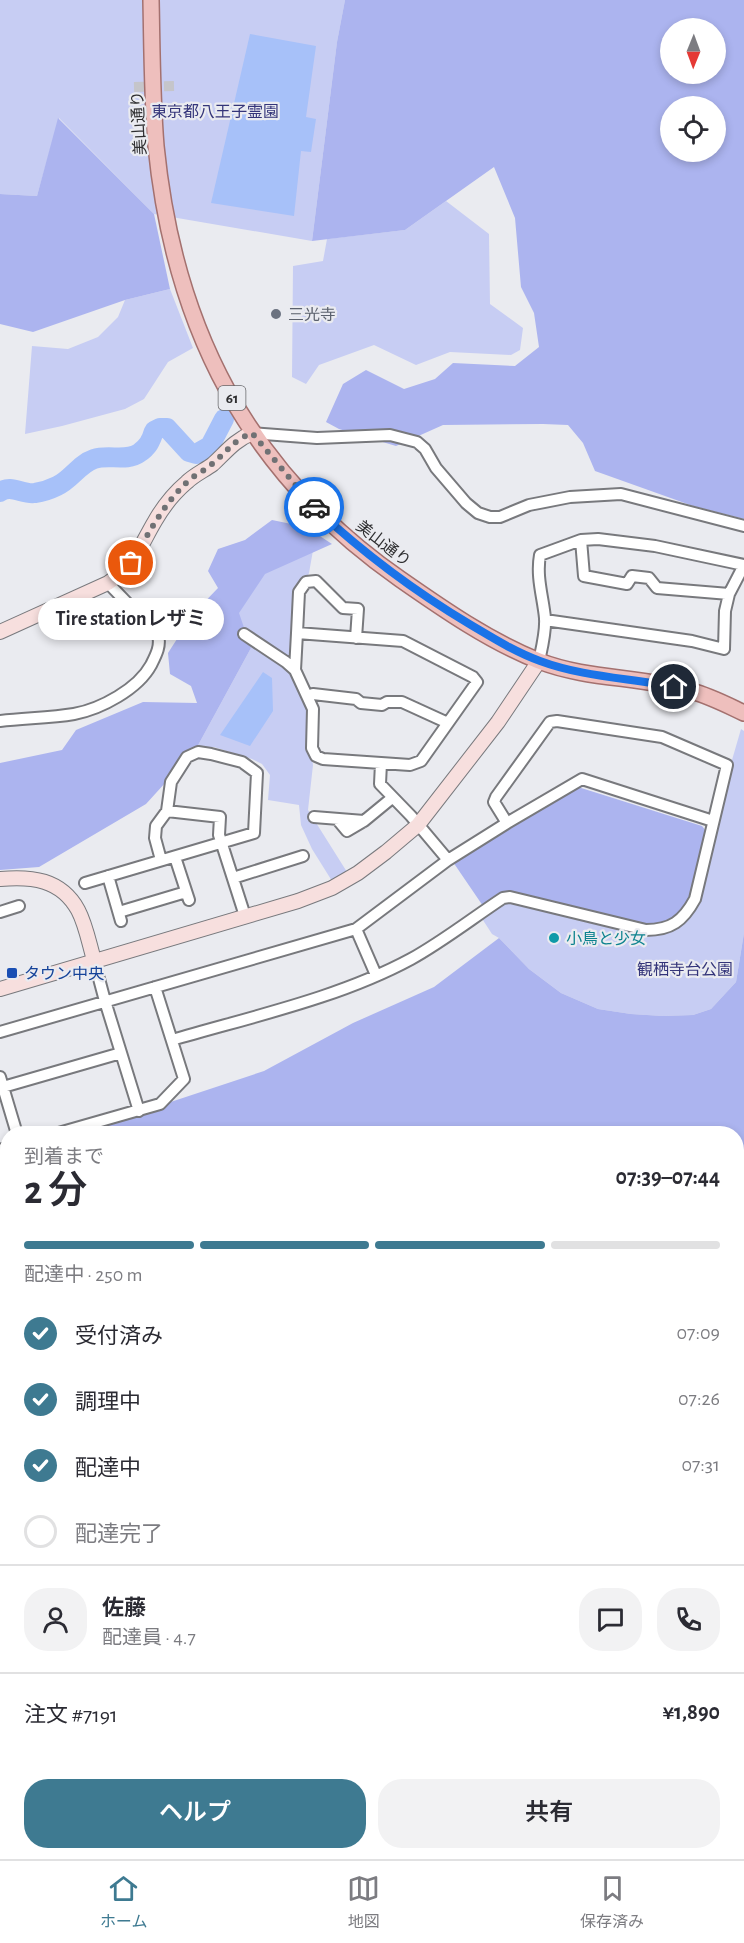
<!DOCTYPE html>
<html lang="ja">
<head>
<meta charset="utf-8">
<style>
	:root { --surface:#fff; --page:#f2f2f3; --text:#2b2b33; --muted:#7c7c81; --line:#e1e1e2; --accent:#3e7a91 }
	body { margin:0; font-family:"Alegreya Sans","Noto Sans JP",sans-serif; background:var(--page); color:var(--text); height:100vh; display:flex; flex-direction:column; font-size:22px; white-space:nowrap }
	* { box-sizing:border-box; margin:0 }
	p { font-size:20px; color:var(--muted) }
	.icon { flex:none; width:33px; height:33px; fill:none; stroke:currentColor; stroke-width:2; stroke-linecap:round; stroke-linejoin:round }
	.map { position:relative; flex:1; overflow:hidden }
	.details { position:absolute; left:0px; top:1126px; width:744px; height:734px; display:flex; flex-direction:column; background:var(--surface); border-radius:24px 24px 0 0; box-shadow:0 3px 9px #0003 }
	.details>* { flex:none }
	.needle { width:39px; rotate:181deg }
	.fabs { position:absolute; left:660px; top:18px; display:grid; gap:12px }
	.fabs a { display:grid; place-items:center; width:66px; height:66px; border-radius:50%; background:var(--surface); box-shadow:0 3px 9px #0003; font-size:30px }
	.pin { position:absolute; display:grid; place-items:center; width:51px; height:51px; color:#fff; margin:-26px; border:3px solid #fff; border-radius:50%; box-shadow:0 2px 6px #0007 }
	.courier { position:absolute; display:grid; place-items:center; width:60px; height:60px; margin:-30px; border:4px solid #1a73e8; border-radius:50%; background:#fff; color:#222; box-shadow:0 2px 8px #0007 }
	.bubble { position:absolute; height:42px; border-radius:21px; background:var(--surface); box-shadow:0 3px 9px #0003; font-size:20px; font-weight:600; line-height:42px; text-align:center }
	.summary em { font-style:normal; font-weight:600 }
	.summary div { display:flex; flex-direction:column-reverse }
	.summary { display:flex; align-items:center; justify-content:space-between; height:102px; padding:0 24px }
	h1 { font-size:39px; font-weight:600; line-height:45px }
	.bar { display:grid; grid-template-columns:repeat(4,1fr); gap:9px 6px; align-content:center; height:72px; padding:0 24px }
	.bar i { height:8px; border-radius:4px; background:var(--line) }
	.bar .current { background:var(--accent) }
	.bar p { grid-column:span 4 }
	.line { display:flex; align-items:center; gap:15px; padding:0 24px; border-top:2px solid var(--line) }
	.line div { flex:1 }
	.round { display:grid; place-items:center; flex:none; width:63px; height:63px; border-radius:24px; background:var(--page) }
	ol { padding:0 24px; list-style:none }
	li { display:flex; align-items:center; gap:18px; height:66px }
	li p { margin-inline-start:auto }
	li .icon { padding:6px; border-radius:50%; background:var(--accent); color:#fff; stroke-width:4 }
	li:last-child { color:var(--muted) }
	li i { width:33px; height:33px; border:3px solid var(--line); border-radius:50% }
	.button { display:flex; gap:12px; margin-top:auto; padding:12px 24px }
	.button a { flex:1; height:69px; border-radius:24px; background:var(--accent); color:#fff; font-size:24px; font-weight:600; line-height:69px; text-align:center }
	.button a+a { background:var(--page); color:var(--text) }
	.tab-bar { display:flex; justify-content:space-around; align-items:center; height:84px; border-top:2px solid var(--line); background:var(--surface); font-size:16px; color:var(--muted) }
	.tab-bar a { display:grid; justify-items:center; gap:3px }
	.tab-bar .current { color:var(--accent) }
	.map>svg:first-child { display:block }
</style>
</head>
<body>
<div class="map">
<svg width="744" height="1859" viewBox="0 0 744 1859">
	<rect width="100%" height="100%" fill="#eaebf0"/>
	<!-- green -->
	<path fill="#c7cdf3" d="M0,0H345L337,42L312,241L154,214L59,118L37,196L0,194Z
		M446,201L489,234L490,304L523,328L520,350L511,355L450,352L416,365L374,345L319,365L306,384L292,377L293,266L323,261L327,239L405,230Z
		M170,289L193,348L168,362L144,399L125,409L62,426L25,434L32,346L68,349L98,337L118,317L125,300Z
		M315,539L309,573L298,598L294,670L313,709L310,746L313,765L308,810L347,872L332,881L312,849L301,825L299,805L268,800L270,775L262,764L252,759L214,747L196,749L251,648L234,612L262,564Z
		M741,729L744,731V933L736,982L711,1009L693,1015L663,1016L631,1014L598,1009L561,993L529,969L499,938L492,934L479,914L503,898L646,930L689,911L727,765L732,760Z"/>
	<!-- forest -->
	<path fill="#acb4ef" fill-rule="evenodd" d="M345,0H744V519L693,506L595,471L583,443L568,425L543,424L443,425L396,446L339,429L326,422L343,384L366,370L404,389L435,379L453,363L515,366L539,347L534,313L521,287L515,218L494,167L405,230L312,241L337,42ZM670,28H716V74H670ZM670,106H716V152H670Z
		M58,118L154,214L170,289L125,300L33,332L0,324V194L37,196Z
		M272,520L306,527L332,544L265,574L239,613L251,648L196,749L146,804L39,867L0,870V763L62,750L76,730L143,702L197,703L191,686L170,674L168,653L193,614L218,588L208,571L218,549L245,540Z
		M578,787L702,826L706,831C702,849 696,894 685,907C677,918 666,923 653,926L512,894L483,906L453,862Z
		M744,933V1186H737L736,1134H74L264,1071L353,1023L434,987L499,938L529,969L561,993L598,1009L631,1014L663,1016L693,1015L711,1009L736,982Z
		M7,1155H8L7,1280L0,1277V1157Z
		M744,1218V1353L741,1372L737,1374L736,1220Z
		M0,1311L8,1315V1536L0,1550Z"/>
	<!-- water -->
	<path fill="#a7c1f9" d="M250,34L316,46L306,117L316,119L311,152L301,151L294,216L211,203Z
		M263,672L272,678L273,711L250,746L220,735Z"/>
	<g fill="none" stroke-linecap="round" stroke-linejoin="round">
		<!-- stream -->
		<path stroke="#a7c1f9" stroke-width="3" d="M0,1732L8,1736"/>
		<!-- river -->
		<path stroke="#a7c1f9" stroke-width="20" d="M0,492C11,484 23,495 35,493C42,492 51,489 57,486C71,480 79,464 94,459C108,454 127,462 139,453C148,447 151,441 154,431L160,428H167L189,452L196,454L210,446L224,419"/>
		<!-- street-tunnel -->
		<path stroke="#c5c5ca" stroke-width="10" stroke-dasharray="10 5" stroke-linecap="butt" d="M134,87L175,86"/>
		<defs>
			<path id="street" d="M252,433L317,438L390,435L417,442L425,449L436,468L466,503L478,513L490,517H500L529,505L570,497L621,494L744,526
				M581,540L584,576L627,584L632,576L649,578L657,588L729,594
				M545,620L692,641L724,649L725,611L729,594L744,565
				M297,633L403,641L473,677L477,682L421,761L410,765L323,759L316,756L312,748L313,709L295,670Z
				M297,633L299,592L306,582L316,581L343,608L358,609L356,638
				M244,634L286,662L295,670
				M539,661C542,647 546,632 545,618C543,597 536,577 540,555L581,540L598,539L655,546L744,565
				M307,696L313,694L356,699L361,703L382,705L387,702H402L448,723
				M0,721C24,718 50,718 74,714C101,709 138,689 151,665C156,655 161,646 158,635L108,583
				M381,763L380,784L411,816L448,860
				M167,811L220,817L219,835L245,916
				M314,817L364,821L392,798
				M337,819L347,831L364,821
				M175,857L189,900
				M108,876L121,921
				M233,878L303,856
				M85,883L254,833L257,773L242,762L211,754L198,752L187,757L171,782L167,811L156,826L155,838L161,860
				M0,912L19,906
				M119,912L186,892
				M356,929L376,975
				M94,960L105,1001L139,1111
				M0,1032L356,929L448,860L507,823L582,779L713,821
				M172,1040C250,1017 339,998 411,959C442,942 474,917 503,898L510,897L646,930C671,930 683,921 695,899L727,765L662,737L557,721L550,722L496,797L494,802L507,823
				M0,1077L17,1134
				M3,1087L121,1053
				M55,1134L160,1104L184,1079L155,987
				M0,1150L8,1147
				M0,1641L8,1636
				M552,1852L556,1859
				M644,1852L646,1859
				M601,1859L608,1852"/>
			<path id="secondary" d="M0,632L108,583C136,564 139,548 155,521C163,507 174,493 187,482C194,475 205,470 213,464C227,451 234,441 252,433
				M0,879C31,876 61,879 78,910C86,925 89,943 94,960
				M0,989L298,901L332,888L358,873L386,852L418,825L498,722L539,661
				M736,1523L744,1517
				M0,1703L8,1711
				M138,1852L142,1859
				M322,1859L330,1852"/>
			<path id="primary" d="M151,0C152,48 152,97 156,146C174,328 248,473 400,579C443,609 489,641 539,661C588,680 641,676 691,691C710,696 727,705 744,713"/>
		</defs>
		<!-- street casing -->
		<use href="#street" stroke="#78797d" stroke-width="14"/>
		<!-- secondary casing -->
		<use href="#secondary" stroke="#78797d" stroke-width="16"/>
		<!-- primary casing -->
		<use href="#primary" stroke="#a4716f" stroke-width="18"/>
		<!-- street -->
		<use href="#street" stroke="#fff" stroke-width="10"/>
		<!-- secondary -->
		<use href="#secondary" stroke="#f7dfde" stroke-width="14"/>
		<!-- primary -->
		<use href="#primary" stroke="#eebfbd" stroke-width="15"/>
	</g>
	<g fill="none" stroke-linecap="round" stroke-linejoin="round">
		<!-- done -->
		<path stroke="#707174" stroke-width="6" stroke-dasharray="0 10.8" d="M131,563C148,535 162,506 186,483C194,475 204,471 212,464C228,451 232,441 252,433L314,507"/>
		<!-- route -->
		<path stroke="#1a73e8" stroke-width="8" d="M314,507C362,552 414,591 471,625C493,638 515,652 540,661C583,677 629,678 674,687"/>
	</g>
	<!-- markers -->
	<circle fill="#6b7280" stroke="#eaebf0" stroke-width="2" cx="276" cy="314" r="6"/>
	<circle fill="#0f9aa8" stroke="#eaebf0" stroke-width="2" cx="554" cy="938" r="6"/>
	<rect fill="#1a4fb4" stroke="#eaebf0" stroke-width="2" x="6" y="967" width="12" height="12" rx="3"/>
	<g text-anchor="middle" stroke-width="4.5" stroke-linejoin="round" paint-order="stroke">
		<!-- shield labels -->
		<rect fill="#eaebf0" stroke="#67676a" stroke-width="1.5" x="218.5" y="386" width="27" height="24" rx="4.5"/>
		<g font-size="15" font-weight="bold" fill="#2f2f31">
			<text x="232" y="403">61</text>
		</g>
		<!-- park labels -->
		<g font-size="16" fill="#34357a" stroke="#eaebf0">
			<text x="215" y="117">東京都八王子霊園</text>
			<text x="685" y="975">観栖寺台公園</text>
		</g>
		<!-- street labels -->
		<g font-size="16" fill="#2f2f31" stroke="#eaebf0">
			<text transform="translate(138 123) rotate(-93)" y="6">美山通り</text>
			<text transform="translate(384 543) rotate(38)" y="6">美山通り</text>
		</g>
		<!-- worship labels -->
		<g font-size="16" fill="#5b616d" stroke="#eaebf0" text-anchor="start">
			<text x="288" y="320">三光寺</text>
		</g>
		<!-- culture labels -->
		<g font-size="16" fill="#0d838f" stroke="#eaebf0" text-anchor="start">
			<text x="566" y="944">小鳥と少女</text>
		</g>
		<!-- transit labels -->
		<g font-size="16" fill="#164399" stroke="#eaebf0" text-anchor="start">
			<text x="24" y="979">タウン中央</text>
		</g>
	</g>
</svg>
<div class="fabs">
<a><svg class="needle" viewBox="-14 -14 28 28"><path d="M0-13l5 13h-10z" fill="#e53935"/><path d="M0 13l5-13h-10z" fill="#7c7c81"/></svg></a>
<a><svg class="icon" aria-label="locate" viewBox="0 0 24 24"><circle cx="12" cy="12" r="6"/><path d="M12 2v4M12 18v4M2 12h4M18 12h4"/></svg></a>
</div>
<div class="pin" style="left:131px;top:563px;background:#ea580c"><svg class="icon" aria-label="bag" viewBox="0 0 24 24"><path d="M5 8h14l-1 12H6zM9 8a3 3 0 0 1 6 0"/></svg></div>
<div class="pin" style="left:674px;top:687px;background:#1f2937"><svg class="icon" aria-label="home" viewBox="0 0 24 24"><path d="M3 11l9-7 9 7M6 9v11h12V9"/></svg></div>
<div class="courier" style="left:314px;top:507px"><svg class="icon" aria-label="car" viewBox="0 0 24 24"><path d="M5 17H2v-5l4-1 3-4h7l3 4 3 1v5h-3M9 17h6M6 11h13"/><circle cx="7" cy="17" r="2"/><circle cx="17" cy="17" r="2"/></svg></div>
<div class="bubble" style="left:38px;top:598px;width:186px">Tire stationレザミ</div>
<section class="details">
<div class="summary"><div><h1>2 分</h1><p>到着まで</p></div><em>07:39–07:44</em></div>
<div class="bar"><i class="current"></i><i class="current"></i><i class="current"></i><i></i><p>配達中 · 250 m</p></div>
<ol>
<li><svg class="icon" aria-label="check" viewBox="0 0 24 24"><path d="M5 12l5 5 9-10"/></svg>受付済み<p>07:09</p></li>
<li><svg class="icon" aria-label="check" viewBox="0 0 24 24"><path d="M5 12l5 5 9-10"/></svg>調理中<p>07:26</p></li>
<li><svg class="icon" aria-label="check" viewBox="0 0 24 24"><path d="M5 12l5 5 9-10"/></svg>配達中<p>07:31</p></li>
<li><i></i>配達完了</li>
</ol>
<div class="line" style="height:108px"><a class="round"><svg class="icon" aria-label="person" viewBox="0 0 24 24"><circle cx="12" cy="8" r="4"/><path d="M4 21q1-7 8-7t8 7"/></svg></a><div><b>佐藤</b><p>配達員 · 4.7</p></div><a class="round"><svg class="icon" aria-label="chat" viewBox="0 0 24 24"><path d="M4 5h16v11H9l-5 4z"/></svg></a><a class="round"><svg class="icon" aria-label="phone" viewBox="0 0 24 24"><path d="M5 4h4l2 5-3 2q2 4 5 5l2-3 5 2v4C11 20 4 13 5 4z"/></svg></a></div>
<div class="line" style="height:78px"><div>注文 #7191</div><b>¥1,890</b></div>
<div class="button"><a>ヘルプ</a><a>共有</a></div>
</section>
</div>
<nav class="tab-bar">
<a class="current"><svg class="icon" aria-label="home" viewBox="0 0 24 24"><path d="M3 11l9-7 9 7M6 9v11h12V9"/></svg>ホーム</a>
<a><svg class="icon" aria-label="map" viewBox="0 0 24 24"><path d="M3 6l6-2 6 2 6-2v14l-6 2-6-2-6 2zM9 4v14M15 6v14"/></svg>地図</a>
<a><svg class="icon" aria-label="saved" viewBox="0 0 24 24"><path d="M7 4h10v16l-5-4-5 4z"/></svg>保存済み</a>
</nav>
</body>
</html>
